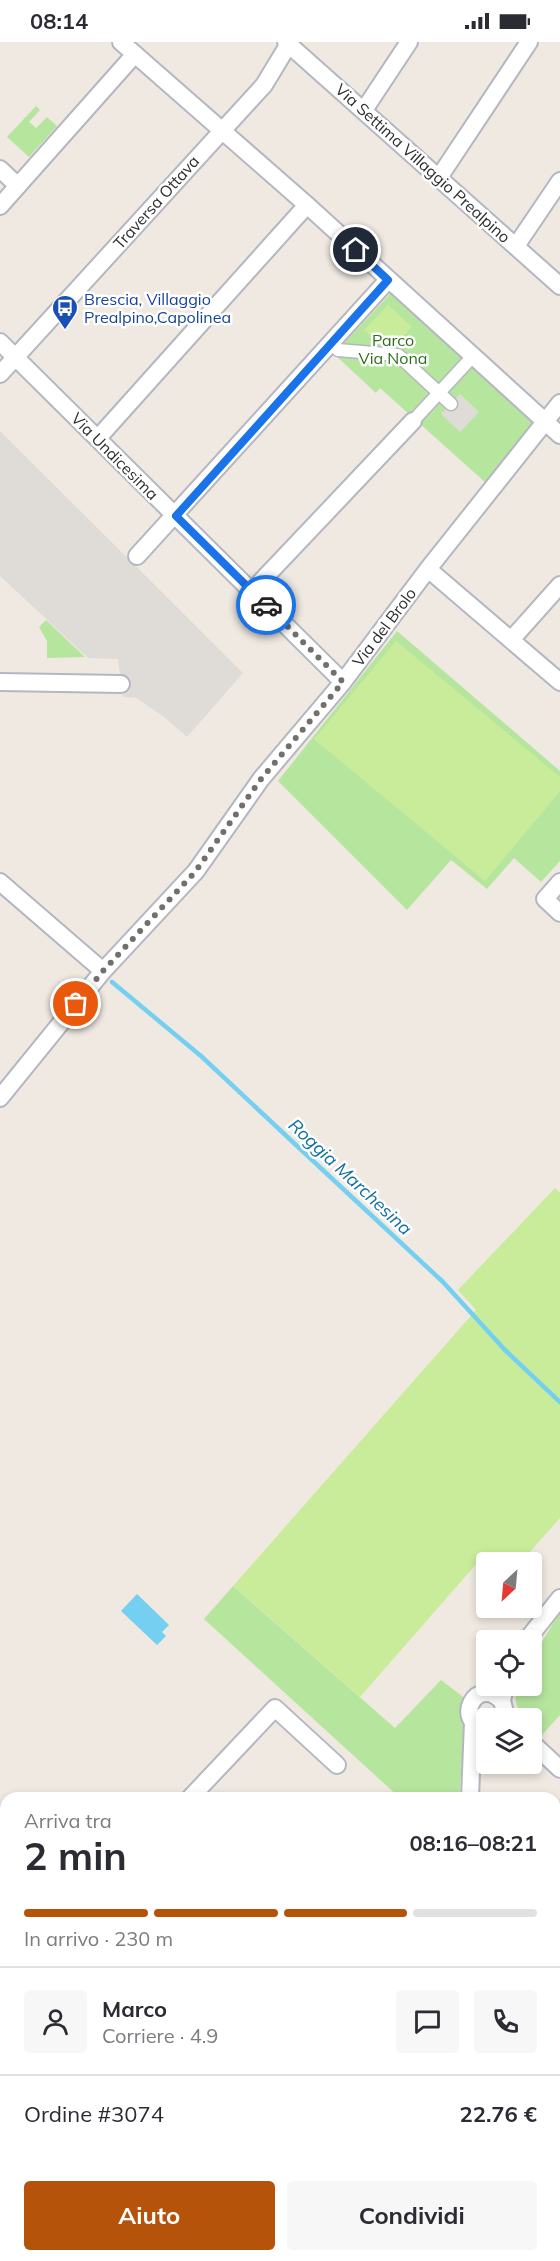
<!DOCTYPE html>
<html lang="it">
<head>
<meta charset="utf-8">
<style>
	:root { --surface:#fff; --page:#f7f7f7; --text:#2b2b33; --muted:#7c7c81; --line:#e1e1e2; --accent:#b45309 }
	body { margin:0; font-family:Mulish,sans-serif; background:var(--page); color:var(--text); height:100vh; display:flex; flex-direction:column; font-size:22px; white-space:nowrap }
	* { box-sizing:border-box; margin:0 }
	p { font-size:20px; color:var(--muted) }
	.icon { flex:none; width:33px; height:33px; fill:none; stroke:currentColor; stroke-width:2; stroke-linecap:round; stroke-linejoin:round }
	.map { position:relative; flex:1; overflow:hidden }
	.side { position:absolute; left:0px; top:1750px; width:561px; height:470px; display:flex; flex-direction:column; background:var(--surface); border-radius:18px 18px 0 0; box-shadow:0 3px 9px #0003 }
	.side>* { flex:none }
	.needle { width:39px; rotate:206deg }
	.fabs { position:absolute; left:476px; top:1510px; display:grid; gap:12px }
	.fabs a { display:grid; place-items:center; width:66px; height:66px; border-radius:6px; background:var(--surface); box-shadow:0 3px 9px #0003; font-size:30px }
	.pin { position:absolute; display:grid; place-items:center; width:51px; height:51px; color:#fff; margin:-26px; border:3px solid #fff; border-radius:50%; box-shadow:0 2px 6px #0007 }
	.courier { position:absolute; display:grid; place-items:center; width:60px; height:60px; margin:-30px; border:4px solid #1a73e8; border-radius:50%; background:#fff; color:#222; box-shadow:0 2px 8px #0007 }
	.summary em { font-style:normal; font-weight:700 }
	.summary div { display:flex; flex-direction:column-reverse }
	.summary { display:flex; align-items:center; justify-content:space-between; height:102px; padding:0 24px }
	h1 { font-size:39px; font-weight:700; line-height:45px }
	.bar { display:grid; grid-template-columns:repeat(4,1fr); gap:9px 6px; align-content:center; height:72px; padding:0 24px }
	.bar i { height:8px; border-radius:4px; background:var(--line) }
	.bar .active { background:var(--accent) }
	.bar p { grid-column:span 4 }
	.line { display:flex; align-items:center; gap:15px; padding:0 24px; border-top:2px solid var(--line) }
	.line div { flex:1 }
	.round { display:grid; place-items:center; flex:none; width:63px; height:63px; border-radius:6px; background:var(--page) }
	.button { display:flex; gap:12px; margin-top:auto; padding:12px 24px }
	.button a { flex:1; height:69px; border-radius:6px; background:var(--accent); color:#fff; font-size:24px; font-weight:700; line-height:69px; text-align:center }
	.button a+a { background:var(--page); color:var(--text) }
	.status { display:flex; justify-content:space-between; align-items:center; height:42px; padding:0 30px; background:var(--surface); direction:ltr }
	.status svg { height:16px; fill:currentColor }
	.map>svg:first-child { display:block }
</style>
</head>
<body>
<div class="status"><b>08:14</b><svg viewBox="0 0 49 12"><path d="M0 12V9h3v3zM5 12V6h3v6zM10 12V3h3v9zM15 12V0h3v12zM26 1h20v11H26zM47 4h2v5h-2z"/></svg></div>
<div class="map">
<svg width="560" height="2219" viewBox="0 0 560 2219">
	<rect width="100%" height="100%" fill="#efe9e1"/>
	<!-- green -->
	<path fill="#b6e59e" d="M36,64L40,68L29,80L36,86L47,75L57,84L29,115L7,95Z
		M391,251L535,381L486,441L380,346L376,351L334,312Z
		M46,578L85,615L47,616V599L39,585Z
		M397,589L560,729V819L541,840L514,816L487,847L451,818L407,868L278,739Z
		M233,1544L395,1686L441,1638L467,1658L459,1756H400L204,1577Z
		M560,1570V1673L542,1693L531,1683V1677H526C516,1666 513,1658 518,1644H531V1618Z
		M0,1911L6,1913V2001L0,2015V1973L4,1965L0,1963Z"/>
	<!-- pitch -->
	<path fill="#c9ec9a" d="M388,263L412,285L388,311L364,288Z
		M396,599L560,735V749L485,839L314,697Z
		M555,1146L560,1151V1476L520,1521H486V1527L478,1520L360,1655L233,1544L476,1268L458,1248Z"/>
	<!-- plaza -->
	<path fill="#dfdcd8" d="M460,352L479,370L460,390L441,372Z
		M0,389L243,631L187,695L164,675L136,656L123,655L118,617L88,616L0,534Z"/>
	<!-- water -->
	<path fill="#75cff0" d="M137,1552L169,1583L162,1590L166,1594L157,1603L121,1569Z"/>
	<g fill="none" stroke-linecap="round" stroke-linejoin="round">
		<!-- stream -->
		<path stroke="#75cff0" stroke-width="4.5" d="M112,940L201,1014L296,1103L443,1240L505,1308L560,1360"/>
		<defs>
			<path id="pedestrian" d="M338,308L398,313L451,362
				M413,379L473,314"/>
			<path id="minor" d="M121,0L307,163L560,393
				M286,0L560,244
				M364,68L409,0
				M0,127L18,144
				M438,137L529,0
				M0,164L135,12
				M516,204L560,139
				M0,300L343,640
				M0,332L264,43L290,0
				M98,396L307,163
				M137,514L388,238
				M428,527L560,640
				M252,549L413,379
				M511,598L560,543
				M0,640L121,642
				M0,840L103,929
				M560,840L545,857L560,871
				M0,1056L103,929L196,829L261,737L343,640L428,527L560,361
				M526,1599L560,1556
				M502,1677L505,1670L502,1659L505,1644
				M486,1686C452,1681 476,1632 502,1659
				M531,1700L560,1727
				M190,1756L275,1666L337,1723
				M470,1756L473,1680
				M0,1903L6,1905
				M111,2214L117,2219
				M252,2214L258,2219
				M301,2214L302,2219
				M538,2214L543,2219
				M281,2219L285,2214"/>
		</defs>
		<!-- pedestrian casing -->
		<use href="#pedestrian" stroke="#b4b7c1" stroke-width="15"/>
		<!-- minor casing -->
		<use href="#minor" stroke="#b4b7c1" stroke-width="20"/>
		<!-- pedestrian -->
		<use href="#pedestrian" stroke="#fff" stroke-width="12"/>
		<!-- minor -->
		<use href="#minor" stroke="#fff" stroke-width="16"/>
	</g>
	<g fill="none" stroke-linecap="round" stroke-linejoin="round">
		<!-- done -->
		<path stroke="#726f6d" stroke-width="6" stroke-dasharray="0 10.8" d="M76,962L103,929L195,830L261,737L343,640L266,563"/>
		<!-- route -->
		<path stroke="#1a73e8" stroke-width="8" d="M266,563L176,474L388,238L356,208"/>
	</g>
	<!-- icons -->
	<defs>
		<symbol id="bus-pin" viewBox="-11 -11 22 30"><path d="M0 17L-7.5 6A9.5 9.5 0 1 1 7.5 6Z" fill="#1a4fb4" stroke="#fff"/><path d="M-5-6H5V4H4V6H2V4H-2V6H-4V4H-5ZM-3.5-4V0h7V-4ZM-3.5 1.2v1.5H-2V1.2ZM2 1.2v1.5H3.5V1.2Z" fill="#fff"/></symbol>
	</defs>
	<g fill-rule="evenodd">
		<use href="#bus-pin" x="50" y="251" width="30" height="40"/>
	</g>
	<g text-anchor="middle" stroke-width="5" stroke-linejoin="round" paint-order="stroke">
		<!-- street labels -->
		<g font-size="16" fill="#2e2e2e" stroke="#fff">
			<text transform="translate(423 121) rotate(42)" y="6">Via Settima Villaggio Prealpino</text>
			<text transform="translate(156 160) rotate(-48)" y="6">Traversa Ottava</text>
			<text transform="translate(115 414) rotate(45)" y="6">Via Undicesima</text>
			<text transform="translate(384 585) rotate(-53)" y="6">Via del Brolo</text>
		</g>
		<!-- transit labels -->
		<g font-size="16" fill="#164399" stroke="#fff" text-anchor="start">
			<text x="84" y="263">Brescia, Villaggio<tspan x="84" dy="18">Prealpino,Capolinea</tspan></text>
		</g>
		<!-- park labels -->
		<g font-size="16" fill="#2c6e1b" stroke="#fff">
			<text x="393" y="304">Parco<tspan x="393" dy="18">Via Nona</tspan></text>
		</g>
		<!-- water labels -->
		<g font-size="18" font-style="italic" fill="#0d6fa3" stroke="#fff">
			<text transform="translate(350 1135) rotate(43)" y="6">Roggia Marchesina</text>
		</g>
	</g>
</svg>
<div class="fabs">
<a><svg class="needle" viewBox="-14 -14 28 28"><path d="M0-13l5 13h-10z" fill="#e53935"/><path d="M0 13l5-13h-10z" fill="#7c7c81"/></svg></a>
<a><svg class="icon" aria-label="locate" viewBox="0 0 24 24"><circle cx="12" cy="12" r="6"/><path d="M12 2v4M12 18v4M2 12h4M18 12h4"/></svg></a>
<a><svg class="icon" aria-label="layers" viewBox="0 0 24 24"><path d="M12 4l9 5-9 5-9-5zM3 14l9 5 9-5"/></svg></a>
</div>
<div class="pin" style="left:76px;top:962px;background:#ea580c"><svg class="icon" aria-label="bag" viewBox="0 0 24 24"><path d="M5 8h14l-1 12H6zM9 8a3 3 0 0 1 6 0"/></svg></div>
<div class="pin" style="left:356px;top:208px;background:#1f2937"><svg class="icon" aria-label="home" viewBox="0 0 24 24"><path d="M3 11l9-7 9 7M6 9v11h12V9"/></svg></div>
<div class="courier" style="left:266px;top:563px"><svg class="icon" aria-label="car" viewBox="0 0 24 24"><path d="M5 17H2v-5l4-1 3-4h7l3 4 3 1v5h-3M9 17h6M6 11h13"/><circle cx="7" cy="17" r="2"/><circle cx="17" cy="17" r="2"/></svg></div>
<section class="side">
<div class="summary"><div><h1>2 min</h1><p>Arriva tra</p></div><em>08:16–08:21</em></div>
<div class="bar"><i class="active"></i><i class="active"></i><i class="active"></i><i></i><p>In arrivo · 230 m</p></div>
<div class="line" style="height:108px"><a class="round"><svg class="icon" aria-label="person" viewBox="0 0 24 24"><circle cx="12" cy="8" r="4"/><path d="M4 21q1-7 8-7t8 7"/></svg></a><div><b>Marco</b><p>Corriere · 4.9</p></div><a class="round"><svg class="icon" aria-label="chat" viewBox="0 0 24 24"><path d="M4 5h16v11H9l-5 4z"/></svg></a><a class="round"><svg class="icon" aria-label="phone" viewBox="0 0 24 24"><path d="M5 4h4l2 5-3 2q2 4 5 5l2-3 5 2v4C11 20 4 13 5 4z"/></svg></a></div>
<div class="line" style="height:78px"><div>Ordine #3074</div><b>22.76 €</b></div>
<div class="button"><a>Aiuto</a><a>Condividi</a></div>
</section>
</div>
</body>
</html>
